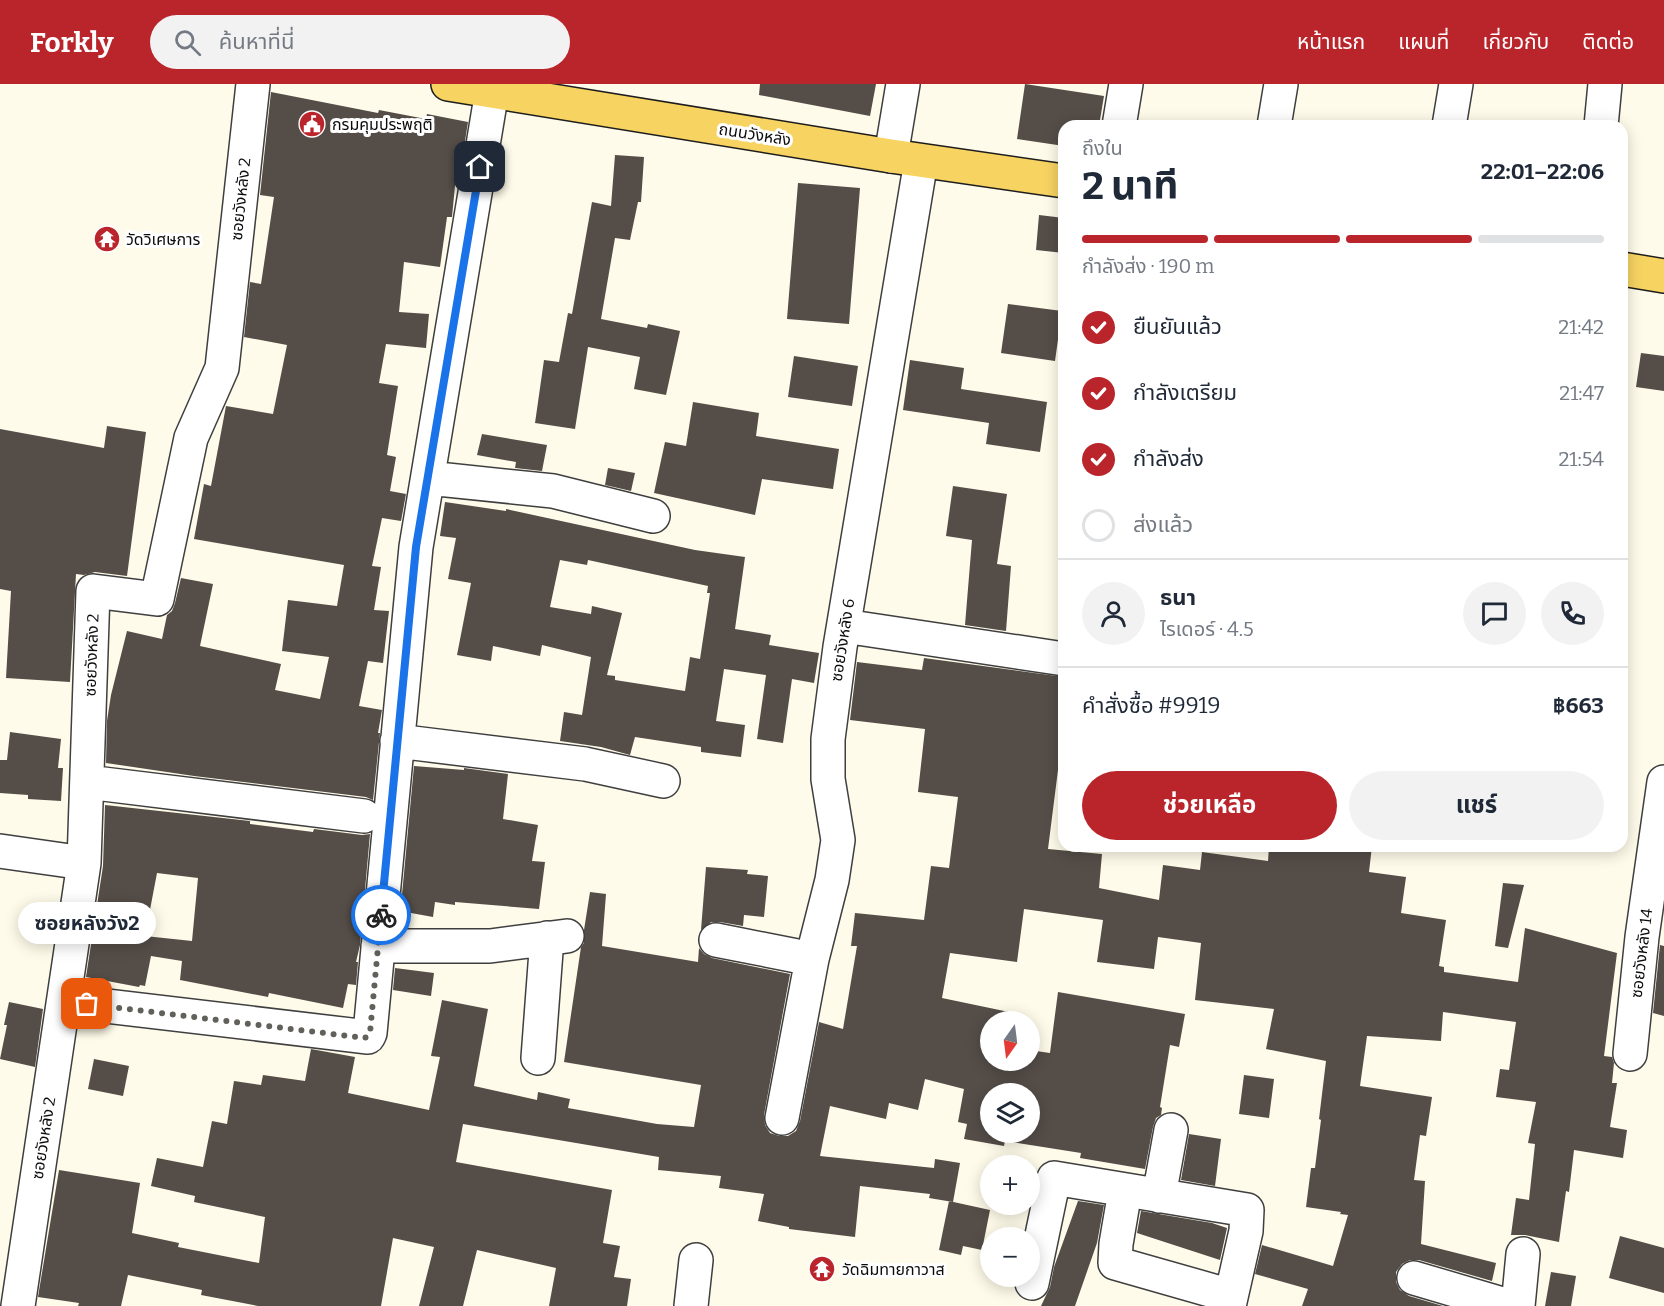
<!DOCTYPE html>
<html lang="th">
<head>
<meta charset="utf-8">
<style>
	:root { --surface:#fff; --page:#f2f2f3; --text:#1f2937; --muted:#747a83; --line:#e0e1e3; --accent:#ba252c }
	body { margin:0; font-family:Bitter,"Noto Sans Thai",serif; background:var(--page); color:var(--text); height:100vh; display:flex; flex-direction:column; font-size:22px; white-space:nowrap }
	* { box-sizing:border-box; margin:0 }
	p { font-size:20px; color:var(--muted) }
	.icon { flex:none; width:33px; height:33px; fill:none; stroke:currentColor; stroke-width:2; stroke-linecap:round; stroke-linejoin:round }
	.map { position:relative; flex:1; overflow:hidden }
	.sheet { position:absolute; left:1058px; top:36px; width:570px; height:732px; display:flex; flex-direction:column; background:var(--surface); border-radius:18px; box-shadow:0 3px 15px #0003 }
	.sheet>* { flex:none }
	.needle { width:39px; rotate:194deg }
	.buttons { position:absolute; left:980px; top:927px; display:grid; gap:12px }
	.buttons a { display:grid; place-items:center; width:60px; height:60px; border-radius:50%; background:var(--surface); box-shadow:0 3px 15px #0003; font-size:30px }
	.pin { position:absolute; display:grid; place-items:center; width:51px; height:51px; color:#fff; margin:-26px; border-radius:12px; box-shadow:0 3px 9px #0006 }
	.courier { position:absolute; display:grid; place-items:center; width:60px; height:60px; margin:-30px; border:4px solid #1a73e8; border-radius:50%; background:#fff; color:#222; box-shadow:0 2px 8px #0007 }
	.bubble { position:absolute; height:42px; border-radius:21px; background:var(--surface); box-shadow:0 3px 15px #0003; font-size:20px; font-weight:700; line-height:42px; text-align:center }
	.overview em { font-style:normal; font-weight:700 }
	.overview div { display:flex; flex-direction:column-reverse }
	.overview { display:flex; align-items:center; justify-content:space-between; height:102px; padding:0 24px }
	h1 { font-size:39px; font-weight:700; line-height:45px }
	.bar { display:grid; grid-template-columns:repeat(4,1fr); gap:9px 6px; align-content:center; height:72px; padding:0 24px }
	.bar i { height:8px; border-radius:4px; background:var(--line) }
	.bar .selected { background:var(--accent) }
	.bar p { grid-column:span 4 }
	.line { display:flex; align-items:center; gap:15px; padding:0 24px; border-top:2px solid var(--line) }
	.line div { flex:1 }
	.round { display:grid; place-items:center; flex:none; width:63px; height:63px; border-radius:32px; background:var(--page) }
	ol { padding:0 24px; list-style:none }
	li { display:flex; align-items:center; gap:18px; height:66px }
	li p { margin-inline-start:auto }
	li .icon { padding:6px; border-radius:50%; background:var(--accent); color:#fff; stroke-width:4 }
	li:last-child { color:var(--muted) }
	li i { width:33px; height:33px; border:3px solid var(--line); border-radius:50% }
	.button { display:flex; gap:12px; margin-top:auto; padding:12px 24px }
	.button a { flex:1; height:69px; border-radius:36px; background:var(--accent); color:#fff; font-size:24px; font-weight:700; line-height:69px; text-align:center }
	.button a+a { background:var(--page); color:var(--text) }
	header { display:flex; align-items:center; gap:36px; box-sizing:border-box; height:84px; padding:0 30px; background:var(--accent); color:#fff }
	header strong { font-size:28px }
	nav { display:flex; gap:33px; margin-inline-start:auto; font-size:21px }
	.search { width:420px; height:54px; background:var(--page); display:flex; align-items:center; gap:15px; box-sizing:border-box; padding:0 21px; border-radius:33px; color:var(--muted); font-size:22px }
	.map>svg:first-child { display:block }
</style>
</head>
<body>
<header>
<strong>Forkly</strong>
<div class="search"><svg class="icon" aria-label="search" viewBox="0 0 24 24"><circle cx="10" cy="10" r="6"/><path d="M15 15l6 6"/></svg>ค้นหาที่นี่</div>
<nav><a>หน้าแรก</a><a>แผนที่</a><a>เกี่ยวกับ</a><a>ติดต่อ</a></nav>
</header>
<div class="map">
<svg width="1664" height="1222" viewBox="0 0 1664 1222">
	<rect width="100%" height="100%" fill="#fffbea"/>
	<!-- building -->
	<path fill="#544d48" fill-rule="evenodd" d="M760,0H876L870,32L759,11Z
		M1025,0L1104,12L1099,42H1064V62L1017,55Z
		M271,8L378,29L379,26L426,35L427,30L468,38L461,82L457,81L452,133H447L440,183L404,178L399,228L429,230L426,264L386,260L379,299L398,302L387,371L396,373L390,407L406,410L401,437L382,434L372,482L381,483L374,526L389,527L383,579L368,577L359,622L382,626L378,649H380L373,716L366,713L194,692L106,679L107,637L111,611L127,547L162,555L167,531L172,527L175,519L181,494L213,500L200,562L281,580L275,606L320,615L329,573L282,567L288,516L337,522L344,481L194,455L204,400L211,402L226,322L273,330L287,261L244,253L250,198L261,200L274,113L260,111Z
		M615,71L644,73L641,118H638L630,156L615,154L601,235L647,244L648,240L680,247L666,311L634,305L640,273L588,263L575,345L535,339L544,276L559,278L568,229L572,230L592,118L611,122Z
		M798,99L860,104L849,240L787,235Z
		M1039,131L1064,134V169L1036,166Z
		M1008,220L1062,227L1055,277L1001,269Z
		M1641,269L1664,272V307L1636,303Z
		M794,272L858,282L852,322L788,313Z
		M910,276L964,284L961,305L1047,318L1040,368L986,360L989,339L903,326Z
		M693,318L759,329L756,352L839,365L833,405L762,395L755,431L654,409L665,358L686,362Z
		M107,342L146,348L127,492L95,488L84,491L76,490L70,598L6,594L11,507L0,505V345L104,364Z
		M482,350L547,361L542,387L515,384L516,378L477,371Z
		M608,384L635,389L631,407L605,401Z
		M953,402L1007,410L997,480L1011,482L1006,547L965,541L972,456L946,452Z
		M445,418L506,427V425L695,466L745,473L735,545L771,551L769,561L819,569L814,599L792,595L783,659L757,655L766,591L724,585L716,637L745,641L741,673L701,668V663L635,653L630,671L601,663L560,657L564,628L582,631L591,573L542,561L540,572L493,562L491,577L457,571L471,499L448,495L456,454L440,452ZM560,476L587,481L588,476L708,502L707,509H710L700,575L690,573L685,607L615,596V592L607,591L622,529L592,522L591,530L550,523Z
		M924,574L1064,593V666L1062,678H1059L1048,765L1102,770L1099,804L1159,816L1163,781L1200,786L1202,768L1268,777L1269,762H1372L1369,788L1406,793L1401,829L1446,836L1439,882L1444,883V888L1518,898L1525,844L1617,869L1604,972L1612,973L1614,979L1612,999H1617L1610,1043L1627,1046L1623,1074L1574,1066L1569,1108L1566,1107L1559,1158L1525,1151H1511L1516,1114L1529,1116L1535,1060L1528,1059L1536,1018L1496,1013L1500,985L1509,986L1516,938L1443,928L1441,957L1367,952L1360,1002L1432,1013L1426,1052L1420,1051L1414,1096L1425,1097L1421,1160L1496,1179L1492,1197L1419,1176H1410L1402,1180L1396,1188V1198L1400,1206L1409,1212L1443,1222H1302L1308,1205L1255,1190L1262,1161L1333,1182L1348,1131L1340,1130L1341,1128L1306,1123L1311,1084H1315L1321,1036L1319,1035L1326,977L1266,965L1274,925L1195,916L1201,859L1158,853L1154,885L1097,878L1103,836L1024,825L1017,878L950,869L942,914L1009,928L1006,938H990V976H1029V966L1050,969L1058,908L1185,930L1179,963L1170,961L1160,1023L1162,1024L1161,1031L1156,1034L1153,1043L1145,1085L1080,1074L1081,1069L1005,1057L1004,1062L964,1055L967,1040L958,1038L964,1005L925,995L918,1026L889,1019L886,1035L830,1022L820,1072L934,1084L935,1075L960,1079L953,1118L929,1114L930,1110L860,1102L855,1153L789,1145V1143L758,1137L764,1110L719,1104L721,1092L658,1086L659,1073L463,1040L456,1078L612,1106L603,1159L620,1162L614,1193L631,1195L627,1222H549L556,1184L477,1166L463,1222H419L434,1163L393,1154L381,1222H258L201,1211L202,1206L128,1191L121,1222H78L79,1219L38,1213L59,1086L140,1099L132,1149L179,1159L178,1163L259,1179L265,1133L194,1118L195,1112L151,1102L157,1074L203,1083L212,1037L227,1040L234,997L261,1001L263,991L305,997L311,965L355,973L348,1009L429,1026L440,973L431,972L442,916L488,925L474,1002L537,1016L538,1008L570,1015L568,1024L657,1040L694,1043L701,1001L564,978L581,863L584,859V846L590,808L606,810L602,862L698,878L699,864L704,870L712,874L790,890L764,1031L765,1041L770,1049L779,1052H788L796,1047L800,1037L819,938L843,945L857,862H851L855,829L924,836L931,782L949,784L958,713L918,708L925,645L850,636L857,578L922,586ZM990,1010H1029V1048H990Z
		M10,648L61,655L58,684H63L61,717L28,715V711L0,709V676H7Z
		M414,682L464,686V684L508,690L503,735L538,741L532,777L545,778L539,825L455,818V821L435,818L433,833L411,829L408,843H399Z
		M105,721L250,737V740L313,748L314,745L362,751L370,750L360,861L356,878H358L356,901L348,900L343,924L269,909L268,913L180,896L182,877L151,872L145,902L140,901L139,903L86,893L103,782ZM157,789L198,794L192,857L145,852Z
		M706,783L748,786L747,790L768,792L764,833L744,831L743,842L720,838H711L701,846Z
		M1503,799L1524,801L1508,864L1495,862Z
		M1660,861L1664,862V932L1653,929Z
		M395,884L434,889L431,912L393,906Z
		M9,918L43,925L35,983L0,975L7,941H4Z
		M94,975L129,982L123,1012L88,1005Z
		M1244,991L1274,995L1269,1034L1239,1030Z
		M1189,1050L1221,1055L1215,1102L1181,1096Z
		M949,1117L990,1126L982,1166L963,1162L961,1171L939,1166Z
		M1078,1117L1104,1121L1097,1159L1075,1222H1041L1050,1203L1054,1183Z
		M1141,1127L1212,1139L1227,1144L1220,1176L1137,1149Z
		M1620,1152L1664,1164V1209L1609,1194Z
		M1551,1188L1576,1192L1571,1222H1545Z"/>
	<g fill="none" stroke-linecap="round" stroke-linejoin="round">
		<defs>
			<path id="minor" d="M1119,42L1126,0
				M1274,42L1281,0
				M1449,42L1456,0
				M1601,42L1605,0
				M891,72L903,0
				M428,394L553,407L653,432
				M844,542L1064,575
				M397,657L585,680L663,697
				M87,698L364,732
				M0,767L84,779
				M716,856L812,875
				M378,862H490L567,852
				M64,917L368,953L370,949L416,463L492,7
				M1630,970L1642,853L1664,698
				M538,974L547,854
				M782,1034L812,875L832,796L838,756L828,695V655L840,563L921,77
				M1125,1107L1116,1160L1115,1179L1231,1212
				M1159,1112L1171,1046
				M1414,1194L1509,1222
				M1032,1199L1054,1094L1247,1126L1246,1147L1229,1222
				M18,1222L84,779L93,507L157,515L191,354L222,284L253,0
				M691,1222L696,1176
				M1518,1222L1523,1170"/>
			<path id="major" d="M448,0L891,72L1064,97
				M1622,185L1664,192"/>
		</defs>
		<!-- minor casing -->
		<use href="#minor" stroke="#3f3f3f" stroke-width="36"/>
		<!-- major casing -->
		<use href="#major" stroke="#1d1d1d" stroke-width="36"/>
		<!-- minor -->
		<use href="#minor" stroke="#fff" stroke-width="33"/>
		<!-- major -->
		<use href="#major" stroke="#f7d362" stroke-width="33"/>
	</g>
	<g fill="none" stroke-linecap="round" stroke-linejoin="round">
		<!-- done -->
		<path stroke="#61605a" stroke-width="6" stroke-dasharray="0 10.8" d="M87,920L365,954L370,949L381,831"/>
		<!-- route -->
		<path stroke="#1a73e8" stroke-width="8" d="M381,831L416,463L480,83"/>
	</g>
	<!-- icons -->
	<defs>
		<symbol id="civic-disc" viewBox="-11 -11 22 22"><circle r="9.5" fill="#ba252c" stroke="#fff"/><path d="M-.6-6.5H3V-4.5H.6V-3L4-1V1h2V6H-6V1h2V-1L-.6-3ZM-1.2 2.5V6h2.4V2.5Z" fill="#fff"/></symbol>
		<symbol id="temple-disc" viewBox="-11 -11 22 22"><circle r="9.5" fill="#ba252c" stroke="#fff"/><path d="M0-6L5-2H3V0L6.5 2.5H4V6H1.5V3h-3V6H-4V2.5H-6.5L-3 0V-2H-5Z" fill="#fff"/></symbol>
	</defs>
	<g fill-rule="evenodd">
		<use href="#civic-disc" x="297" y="25" width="30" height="30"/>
		<use href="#temple-disc" x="92" y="140" width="30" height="30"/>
		<use href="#temple-disc" x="807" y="1170" width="30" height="30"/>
	</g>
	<g text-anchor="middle" stroke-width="6" stroke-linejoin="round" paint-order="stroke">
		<!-- poi labels -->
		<g font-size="16" fill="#0c0c0c" stroke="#fff" text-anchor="start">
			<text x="332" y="46">กรมคุมประพฤติ</text>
			<text x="126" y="161">วัดวิเศษการ</text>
			<text x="842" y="1191">วัดฉิมทายกาวาส</text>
		</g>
		<!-- street labels -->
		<g font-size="16" fill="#0c0c0c" stroke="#fff">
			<text transform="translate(755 50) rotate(9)" y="6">ถนนวังหลัง</text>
			<text transform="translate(240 115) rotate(-84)" y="6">ซอยวังหลัง 2</text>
			<text transform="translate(842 556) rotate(-81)" y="6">ซอยวังหลัง 6</text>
			<text transform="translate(91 571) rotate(-88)" y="6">ซอยวังหลัง 2</text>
			<text transform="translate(1641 869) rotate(-83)" y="6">ซอยวังหลัง 14</text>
			<text transform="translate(43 1054) rotate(-81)" y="6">ซอยวังหลัง 2</text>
		</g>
	</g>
</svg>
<div class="buttons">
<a><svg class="needle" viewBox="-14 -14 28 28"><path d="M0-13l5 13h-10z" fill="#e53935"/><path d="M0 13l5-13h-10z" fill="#747a83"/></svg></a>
<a><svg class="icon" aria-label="layers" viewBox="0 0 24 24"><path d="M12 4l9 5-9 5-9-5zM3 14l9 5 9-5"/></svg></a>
<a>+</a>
<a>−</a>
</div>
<div class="pin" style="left:87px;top:920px;background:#ea580c"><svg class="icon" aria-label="bag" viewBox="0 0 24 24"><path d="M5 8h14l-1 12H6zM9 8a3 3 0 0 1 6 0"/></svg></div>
<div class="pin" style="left:480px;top:83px;background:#1f2937"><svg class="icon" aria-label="home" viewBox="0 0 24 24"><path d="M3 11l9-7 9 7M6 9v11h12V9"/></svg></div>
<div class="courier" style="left:381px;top:831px"><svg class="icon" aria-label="bike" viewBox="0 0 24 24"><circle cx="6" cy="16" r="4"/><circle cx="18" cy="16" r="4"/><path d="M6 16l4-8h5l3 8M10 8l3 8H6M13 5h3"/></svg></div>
<div class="bubble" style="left:18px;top:818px;width:138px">ซอยหลังวัง2</div>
<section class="sheet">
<div class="overview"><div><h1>2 นาที</h1><p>ถึงใน</p></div><em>22:01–22:06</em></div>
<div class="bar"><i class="selected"></i><i class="selected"></i><i class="selected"></i><i></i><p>กำลังส่ง · 190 m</p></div>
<ol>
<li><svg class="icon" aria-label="check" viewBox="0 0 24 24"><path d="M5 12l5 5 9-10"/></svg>ยืนยันแล้ว<p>21:42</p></li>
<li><svg class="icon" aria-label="check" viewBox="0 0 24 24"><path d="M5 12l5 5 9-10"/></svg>กำลังเตรียม<p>21:47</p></li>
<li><svg class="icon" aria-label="check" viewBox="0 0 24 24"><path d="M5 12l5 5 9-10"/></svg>กำลังส่ง<p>21:54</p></li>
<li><i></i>ส่งแล้ว</li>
</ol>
<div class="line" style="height:108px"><a class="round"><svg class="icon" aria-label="person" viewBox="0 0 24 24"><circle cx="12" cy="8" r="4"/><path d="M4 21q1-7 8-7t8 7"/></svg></a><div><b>ธนา</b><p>ไรเดอร์ · 4.5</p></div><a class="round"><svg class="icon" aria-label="chat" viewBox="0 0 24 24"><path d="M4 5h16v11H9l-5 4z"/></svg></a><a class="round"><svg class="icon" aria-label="phone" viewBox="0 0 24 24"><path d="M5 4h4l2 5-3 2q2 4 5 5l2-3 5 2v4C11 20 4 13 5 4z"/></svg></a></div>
<div class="line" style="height:78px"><div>คำสั่งซื้อ #9919</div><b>฿663</b></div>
<div class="button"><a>ช่วยเหลือ</a><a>แชร์</a></div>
</section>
</div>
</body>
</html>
